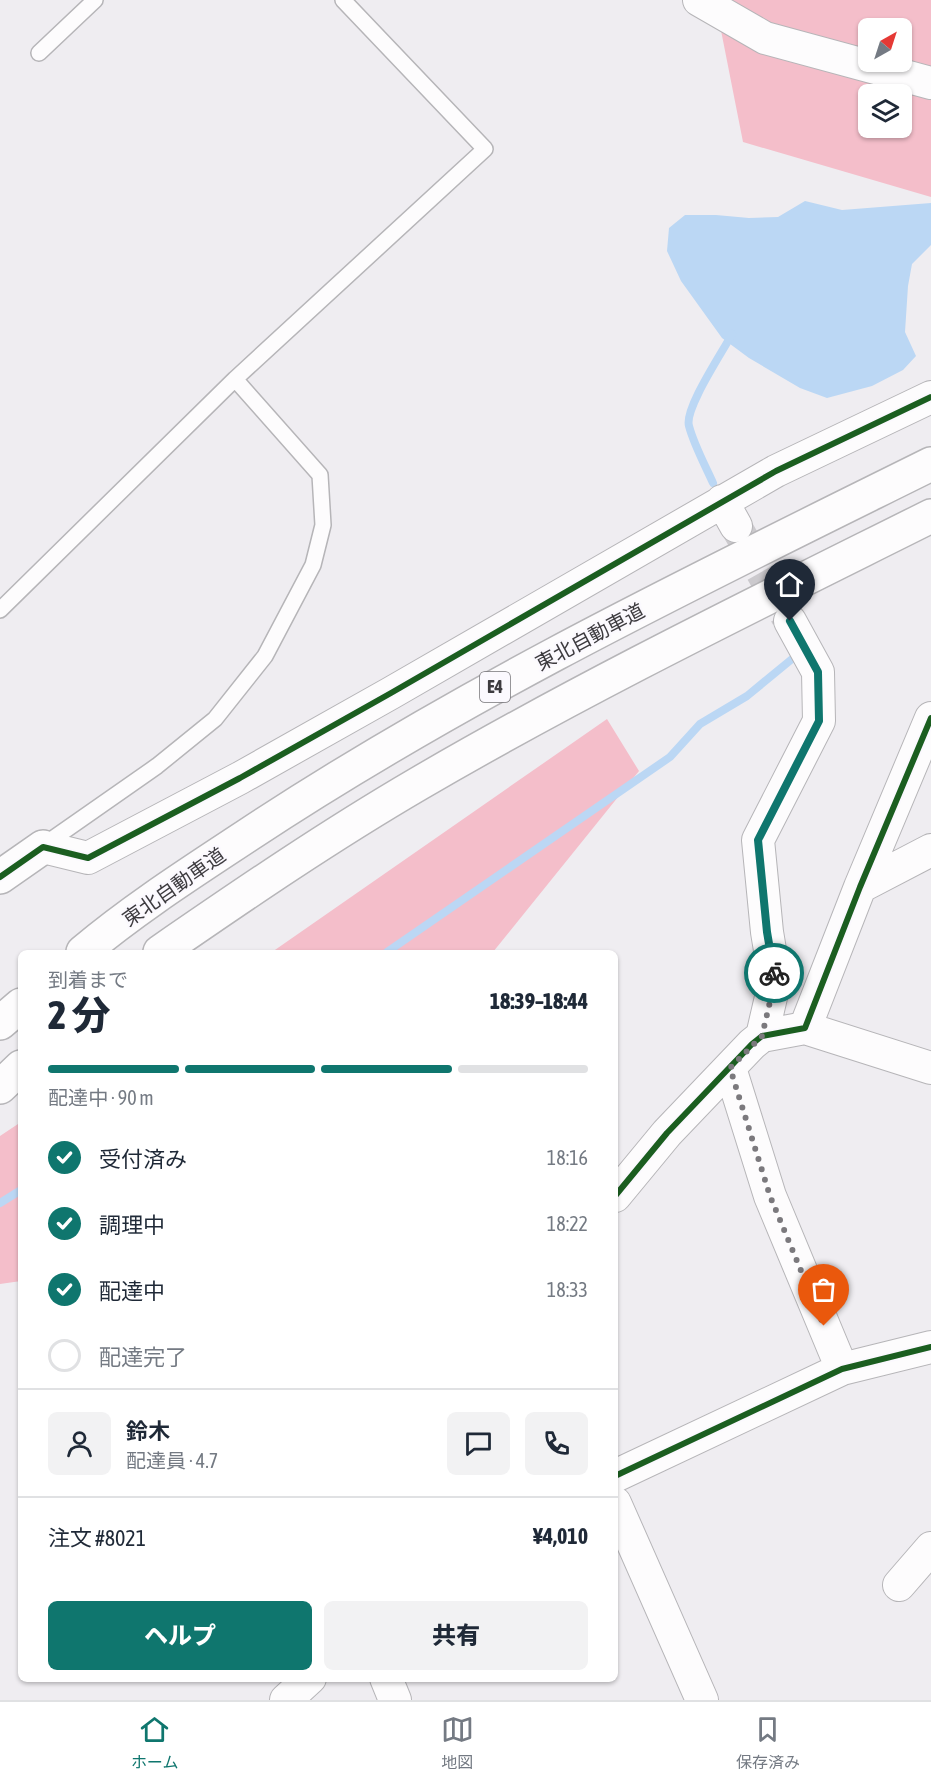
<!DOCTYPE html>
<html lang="ja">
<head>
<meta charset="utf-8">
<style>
	:root { --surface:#fff; --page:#f2f2f3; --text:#1f2937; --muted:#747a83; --line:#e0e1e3; --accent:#0f766e }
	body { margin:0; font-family:"Asap Condensed","Noto Sans JP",sans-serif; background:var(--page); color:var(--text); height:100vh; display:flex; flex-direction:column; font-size:22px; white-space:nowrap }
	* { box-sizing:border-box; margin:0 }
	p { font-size:20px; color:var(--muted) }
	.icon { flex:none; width:33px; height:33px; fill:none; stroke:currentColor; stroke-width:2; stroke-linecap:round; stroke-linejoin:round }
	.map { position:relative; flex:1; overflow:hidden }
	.panel { position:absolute; left:18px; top:950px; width:600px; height:732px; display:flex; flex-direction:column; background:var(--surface); border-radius:9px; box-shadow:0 2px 4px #0004 }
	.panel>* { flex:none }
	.needle { width:39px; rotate:39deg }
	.tools { position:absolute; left:858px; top:18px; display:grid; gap:12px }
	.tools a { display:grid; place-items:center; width:54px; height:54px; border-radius:9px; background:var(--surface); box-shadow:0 2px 4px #0004; font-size:30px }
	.pin { position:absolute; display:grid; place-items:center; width:51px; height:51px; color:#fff; margin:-62px -26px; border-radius:50% 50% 50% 0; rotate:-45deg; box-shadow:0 0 6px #0007 }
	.pin .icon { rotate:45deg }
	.courier { position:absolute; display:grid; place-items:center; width:60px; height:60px; margin:-30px; border:4px solid #0f766e; border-radius:50%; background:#fff; color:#222; box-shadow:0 2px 8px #0007 }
	.headline em { font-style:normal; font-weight:800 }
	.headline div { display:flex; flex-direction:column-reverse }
	.headline { display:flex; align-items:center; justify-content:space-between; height:102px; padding:0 30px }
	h1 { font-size:39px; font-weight:800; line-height:45px }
	.bar { display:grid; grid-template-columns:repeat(4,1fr); gap:9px 6px; align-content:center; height:72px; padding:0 30px }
	.bar i { height:8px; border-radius:4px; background:var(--line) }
	.bar .active { background:var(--accent) }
	.bar p { grid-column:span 4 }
	.line { display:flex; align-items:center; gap:15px; padding:0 30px; border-top:2px solid var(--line) }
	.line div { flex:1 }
	.round { display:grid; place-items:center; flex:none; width:63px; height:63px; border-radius:9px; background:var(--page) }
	ol { padding:0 30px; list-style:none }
	li { display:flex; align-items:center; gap:18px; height:66px }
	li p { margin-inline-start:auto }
	li .icon { padding:6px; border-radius:50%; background:var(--accent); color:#fff; stroke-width:4 }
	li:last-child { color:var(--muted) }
	li i { width:33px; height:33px; border:3px solid var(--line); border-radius:50% }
	.cta { display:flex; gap:12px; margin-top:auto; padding:12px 30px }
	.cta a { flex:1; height:69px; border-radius:9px; background:var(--accent); color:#fff; font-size:24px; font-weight:800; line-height:69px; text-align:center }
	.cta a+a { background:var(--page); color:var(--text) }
	.menu { display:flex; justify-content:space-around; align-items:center; height:84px; border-top:2px solid var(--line); background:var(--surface); font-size:16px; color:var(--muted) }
	.menu a { display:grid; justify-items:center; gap:3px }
	.menu .active { color:var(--accent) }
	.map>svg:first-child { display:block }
</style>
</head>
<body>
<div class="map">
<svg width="931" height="1700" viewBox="0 0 931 1700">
	<rect width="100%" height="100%" fill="#efedf1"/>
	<!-- forest -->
	<path fill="#f4beca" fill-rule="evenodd" d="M715,0H931V197L743,142ZM868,28H902V62H868ZM868,94H902V128H868Z
		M607,719L639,771L493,952H272Z
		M21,1122V1281L0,1284V1136Z"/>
	<!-- water -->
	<path fill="#bbd7f4" d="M805,201L842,210L931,203V245L912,264L908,286L905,332L916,356L903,370L872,386L827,398L800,388L749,358L722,338L681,281L667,251L669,228L685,215H716L749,218L778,217Z"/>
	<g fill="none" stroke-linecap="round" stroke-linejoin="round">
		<!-- stream -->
		<path stroke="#bbd7f4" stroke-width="8" d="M713,483C705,465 694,445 689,426C684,409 722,353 732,334
			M387,952L670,757L700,724L747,696L792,659
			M0,1203L21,1190"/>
		<!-- minor-tunnel -->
		<path stroke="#cbc9cd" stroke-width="32" stroke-dasharray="32 16" stroke-linecap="butt" d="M738,530L787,617"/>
		<defs>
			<path id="service" d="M39,53L95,0
				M0,610L235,379L485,149L343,0
				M44,845L157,766L215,719L265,656L313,565L323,525L320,475L235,379"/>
			<path id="minor" d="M699,0L765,38L931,83
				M722,501L736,526
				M43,847L88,858L240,778L391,693L776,471L931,397
				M860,887L931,850
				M805,1028L931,1068
				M762,1036L775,980L767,932L758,840L819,721L818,672L790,621
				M730,1068L770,1196L842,1369
				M615,1196L667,1133L752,1044L762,1036L805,1028L860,887L931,718
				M615,1476L842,1369L931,1347
				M615,1503L702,1700
				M899,1585L931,1548
				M386,1678L395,1700
				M286,1700L310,1678"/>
			<path id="tertiary" d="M0,877L43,847"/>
			<path id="motorway" d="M83,952C134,909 192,872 248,835C464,692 699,579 931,464
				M160,952C244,894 329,836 418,784C584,687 759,602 931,516
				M0,1023L21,1005
				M0,1087L21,1067"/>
		</defs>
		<!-- service casing -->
		<use href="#service" stroke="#b6b5b8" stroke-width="18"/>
		<!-- minor casing -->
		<use href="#minor" stroke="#b6b5b8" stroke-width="34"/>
		<!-- tertiary casing -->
		<use href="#tertiary" stroke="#b6b5b8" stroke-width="36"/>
		<!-- motorway casing -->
		<use href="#motorway" stroke="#b6b5b8" stroke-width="36"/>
		<!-- service -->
		<use href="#service" stroke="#fdfcfd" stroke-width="15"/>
		<!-- minor -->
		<use href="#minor" stroke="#fdfcfd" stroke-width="32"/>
		<!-- tertiary -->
		<use href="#tertiary" stroke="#fdfcfd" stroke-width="33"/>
		<!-- motorway -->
		<use href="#motorway" stroke="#fdfcfd" stroke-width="33"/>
		<defs>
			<path id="cycleway" d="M0,877L43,847L88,858L240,778L391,693L776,471L931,397
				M615,1196L667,1133L752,1044L762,1036L805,1028L860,887L931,718
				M615,1476L842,1369L931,1347"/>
		</defs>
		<!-- cycleway casing -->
		<use href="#cycleway" stroke="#fbf9fe" stroke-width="10"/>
		<!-- cycleway -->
		<use href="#cycleway" stroke="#1b5e20" stroke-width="6"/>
	</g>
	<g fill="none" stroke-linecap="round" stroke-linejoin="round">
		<!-- done -->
		<path stroke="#7b797d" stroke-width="6" stroke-dasharray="0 10.8" d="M774,973L775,980L762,1036L730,1068L770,1196L824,1326"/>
		<!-- route -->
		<path stroke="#0f766e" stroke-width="8" d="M774,973L767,932L758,840L819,721L818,672L790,621"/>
	</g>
	<g text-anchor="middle" stroke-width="4.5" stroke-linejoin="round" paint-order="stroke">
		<!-- shield labels -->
		<rect fill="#fbf9fe" stroke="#767478" stroke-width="1.5" x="480" y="672" width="30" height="30" rx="4.5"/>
		<g font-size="18" font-weight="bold" fill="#3d3b3f">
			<text x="495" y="693">E4</text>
		</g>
		<!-- street labels -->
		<g font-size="20" fill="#3d3b3f" stroke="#fbf9fe">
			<text transform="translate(590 637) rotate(-28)" y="7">東北自動車道</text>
			<text transform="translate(174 887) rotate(-35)" y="7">東北自動車道</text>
		</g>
	</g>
</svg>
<div class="tools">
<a><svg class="needle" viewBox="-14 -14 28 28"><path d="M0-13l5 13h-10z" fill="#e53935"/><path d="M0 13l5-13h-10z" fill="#747a83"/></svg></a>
<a><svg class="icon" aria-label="layers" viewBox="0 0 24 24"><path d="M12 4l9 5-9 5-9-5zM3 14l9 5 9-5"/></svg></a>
</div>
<div class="pin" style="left:824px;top:1326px;background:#ea580c"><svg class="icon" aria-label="bag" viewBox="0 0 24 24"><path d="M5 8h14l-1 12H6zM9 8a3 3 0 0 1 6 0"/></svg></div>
<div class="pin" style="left:790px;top:621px;background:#1f2937"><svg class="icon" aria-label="home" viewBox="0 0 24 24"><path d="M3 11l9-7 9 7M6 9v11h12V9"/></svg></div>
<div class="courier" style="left:774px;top:973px"><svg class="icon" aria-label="bike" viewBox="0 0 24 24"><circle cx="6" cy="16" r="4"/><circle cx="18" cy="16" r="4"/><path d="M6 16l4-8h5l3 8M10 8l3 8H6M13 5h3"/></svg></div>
<section class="panel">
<div class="headline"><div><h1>2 分</h1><p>到着まで</p></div><em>18:39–18:44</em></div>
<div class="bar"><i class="active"></i><i class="active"></i><i class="active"></i><i></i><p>配達中 · 90 m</p></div>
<ol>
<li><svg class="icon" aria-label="check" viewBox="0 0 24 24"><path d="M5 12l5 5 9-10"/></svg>受付済み<p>18:16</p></li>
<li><svg class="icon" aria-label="check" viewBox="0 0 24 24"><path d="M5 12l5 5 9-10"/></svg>調理中<p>18:22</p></li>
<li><svg class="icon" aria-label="check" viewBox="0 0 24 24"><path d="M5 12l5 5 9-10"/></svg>配達中<p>18:33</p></li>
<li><i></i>配達完了</li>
</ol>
<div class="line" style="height:108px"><a class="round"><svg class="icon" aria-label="person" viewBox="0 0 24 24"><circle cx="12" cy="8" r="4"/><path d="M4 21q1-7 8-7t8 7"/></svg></a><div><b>鈴木</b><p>配達員 · 4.7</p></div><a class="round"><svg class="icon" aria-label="chat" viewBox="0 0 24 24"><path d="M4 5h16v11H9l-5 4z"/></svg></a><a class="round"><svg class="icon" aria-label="phone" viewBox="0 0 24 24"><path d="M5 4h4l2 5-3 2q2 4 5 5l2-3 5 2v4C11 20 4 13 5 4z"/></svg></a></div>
<div class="line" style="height:78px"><div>注文 #8021</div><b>¥4,010</b></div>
<div class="cta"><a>ヘルプ</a><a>共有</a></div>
</section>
</div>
<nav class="menu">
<a class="active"><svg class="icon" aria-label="home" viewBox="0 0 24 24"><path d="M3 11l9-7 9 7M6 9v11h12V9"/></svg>ホーム</a>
<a><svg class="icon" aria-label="map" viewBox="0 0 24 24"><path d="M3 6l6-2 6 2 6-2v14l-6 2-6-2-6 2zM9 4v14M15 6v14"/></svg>地図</a>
<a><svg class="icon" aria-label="saved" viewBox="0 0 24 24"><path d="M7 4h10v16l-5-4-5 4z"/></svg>保存済み</a>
</nav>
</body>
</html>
